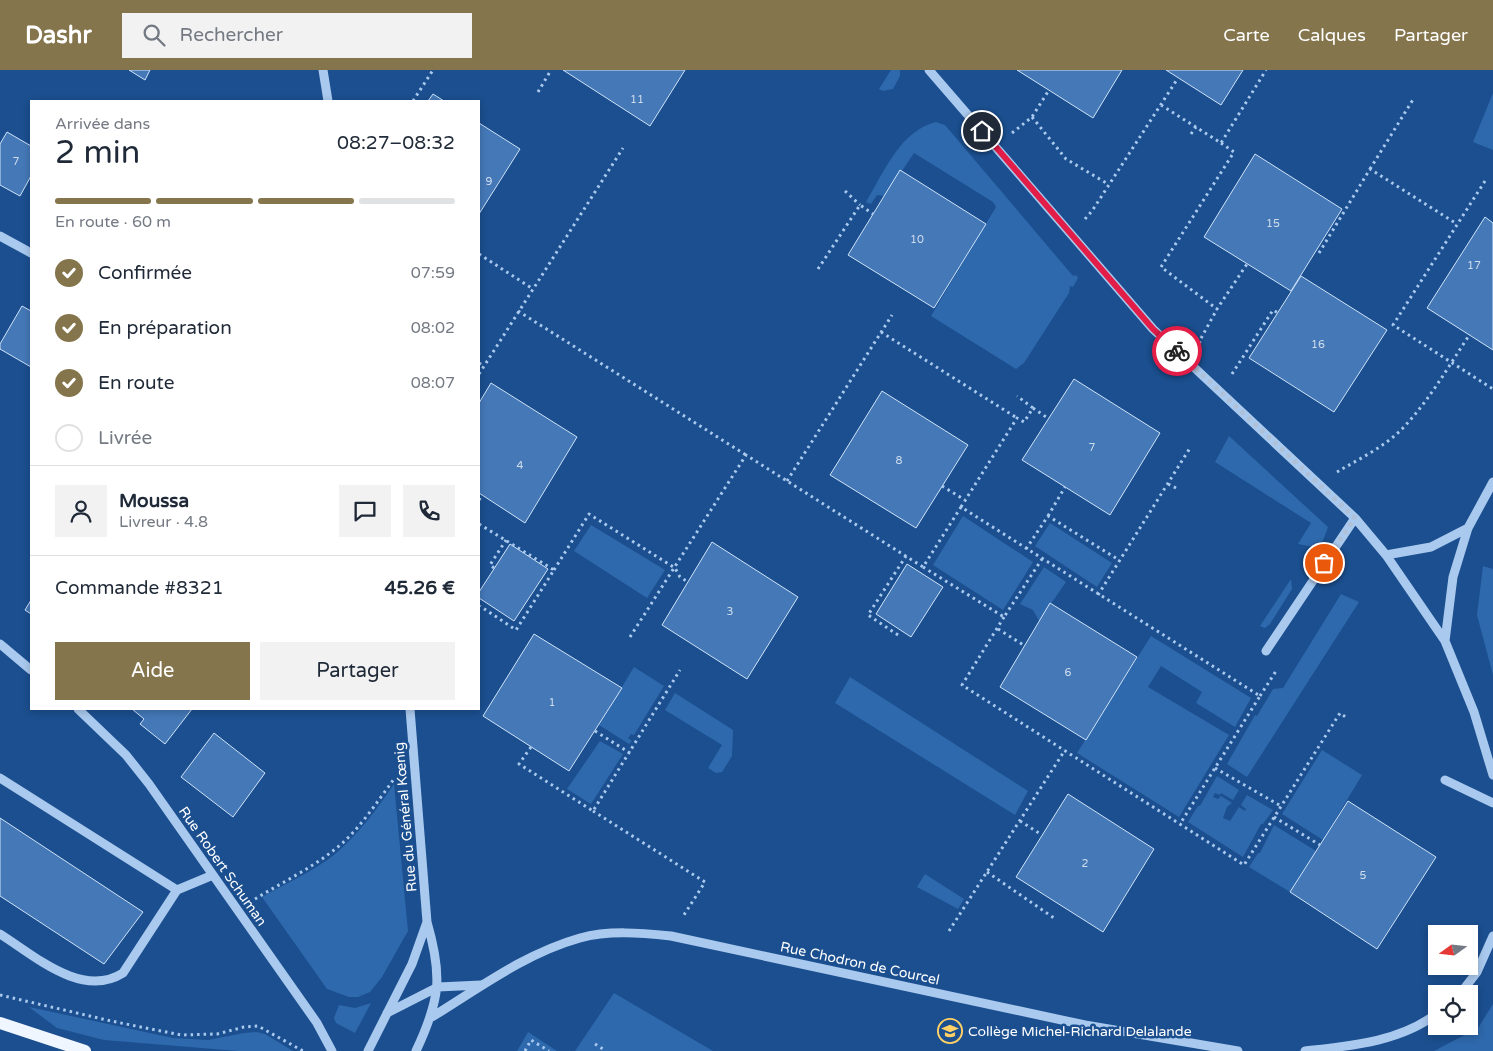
<!DOCTYPE html>
<html lang="fr">
<head>
<meta charset="utf-8">
<style>
	:root { --surface:#fff; --page:#f2f2f3; --text:#1f2937; --muted:#747a83; --line:#e0e1e3; --accent:#84754c }
	body { margin:0; font-family:"Varela Round",sans-serif; background:var(--page); color:var(--text); height:100vh; display:flex; flex-direction:column; font-size:19px; white-space:nowrap }
	* { box-sizing:border-box; margin:0 }
	p { font-size:16px; color:var(--muted) }
	.icon { flex:none; width:28px; height:28px; fill:none; stroke:currentColor; stroke-width:2; stroke-linecap:round; stroke-linejoin:round }
	.map { position:relative; flex:1; overflow:hidden }
	.drawer { position:absolute; left:30px; top:30px; width:450px; height:610px; display:flex; flex-direction:column; background:var(--surface); border-radius:0px; box-shadow:0 2px 8px #0003 }
	.drawer>* { flex:none }
	.needle { width:32px; rotate:255deg }
	.controls { position:absolute; left:1428px; top:855px; display:grid; gap:10px }
	.controls a { display:grid; place-items:center; width:50px; height:50px; border-radius:0px; background:var(--surface); box-shadow:0 2px 8px #0003; font-size:25px }
	.pin { position:absolute; display:grid; place-items:center; width:42px; height:42px; color:#fff; margin:-21px; border:2px solid #fff; border-radius:50%; box-shadow:0 1px 5px #0007 }
	.courier { position:absolute; display:grid; place-items:center; width:50px; height:50px; margin:-25px; border:4px solid #e11d48; border-radius:50%; background:#fff; color:#222; box-shadow:0 1px 6px #0007 }
	.headline em { font-style:normal; font-weight:600 }
	.headline div { display:flex; flex-direction:column-reverse }
	.headline { display:flex; align-items:center; justify-content:space-between; height:85px; padding:0 25px }
	h1 { font-size:32px; font-weight:600; line-height:38px }
	.bar { display:grid; grid-template-columns:repeat(4,1fr); gap:8px 5px; align-content:center; height:60px; padding:0 25px }
	.bar i { height:6px; border-radius:4px; background:var(--line) }
	.bar .current { background:var(--accent) }
	.bar p { grid-column:span 4 }
	.line { display:flex; align-items:center; gap:12px; padding:0 25px; border-top:1px solid var(--line) }
	.line div { flex:1 }
	.round { display:grid; place-items:center; flex:none; width:52px; height:52px; border-radius:0px; background:var(--page) }
	ol { padding:0 25px; list-style:none }
	li { display:flex; align-items:center; gap:15px; height:55px }
	li p { margin-inline-start:auto }
	li .icon { padding:5px; border-radius:50%; background:var(--accent); color:#fff; stroke-width:4 }
	li:last-child { color:var(--muted) }
	li i { width:28px; height:28px; border:2px solid var(--line); border-radius:50% }
	.button { display:flex; gap:10px; margin-top:auto; padding:10px 25px }
	.button a { flex:1; height:58px; border-radius:0px; background:var(--accent); color:#fff; font-size:20px; font-weight:600; line-height:58px; text-align:center }
	.button a+a { background:var(--page); color:var(--text) }
	header { display:flex; align-items:center; gap:30px; box-sizing:border-box; height:70px; padding:0 25px; background:var(--accent); color:#fff }
	header strong { font-size:24px }
	nav { display:flex; gap:28px; margin-inline-start:auto; font-size:18px }
	.search { width:350px; height:45px; background:var(--page); display:flex; align-items:center; gap:12px; box-sizing:border-box; padding:0 18px; border-radius:0px; color:var(--muted); font-size:19px }
	.map>svg:first-child { display:block }
</style>
</head>
<body>
<header>
<strong>Dashr</strong>
<div class="search"><svg class="icon" aria-label="search" viewBox="0 0 24 24"><circle cx="10" cy="10" r="6"/><path d="M15 15l6 6"/></svg>Rechercher</div>
<nav><a>Carte</a><a>Calques</a><a>Partager</a></nav>
</header>
<div class="map">
<svg width="1493" height="981" viewBox="0 0 1493 981">
	<rect width="100%" height="100%" fill="#1b4f8f"/>
	<!-- green -->
	<path fill="#2e69ad" d="M891,0H900V6L893,19L883,21L879,19Z
		M1493,23V80L1473,72Z
		M936,52L945,55L1073,206L1076,205L1078,208L1073,217L1070,216L1069,223L1024,293L1016,299L931,246L996,137L993,132L914,83L885,126L877,125L871,134L866,132C884,102 900,61 936,52Z
		M1229,366L1328,457L1323,471L1313,477L1298,474L1311,453L1215,392Z
		M963,446L1033,492L1003,540L933,495Z
		M1050,453L1112,493L1097,517L1035,476Z
		M591,455L665,500L647,528L574,481Z
		M1483,496L1493,499V605L1477,545Z
		M1044,497L1066,512L1039,551L1033,540L1020,534Z
		M1291,509L1292,519L1270,554L1265,558L1260,556Z
		M1341,524L1359,532L1247,707L1227,694L1255,645L1257,646L1273,619L1283,618Z
		M1151,566L1251,628L1235,657L1196,633L1202,622L1161,596L1148,617L1229,665L1179,747L1077,683Z
		M634,597L664,616L634,665L631,664L628,668L632,671L629,674L599,655Z
		M850,607L1028,721L1015,745L835,633Z
		M675,623L733,660L732,686L722,702L716,703L708,698L722,675L665,640Z
		M600,671L623,684L591,734L567,719Z
		M1322,680L1362,705L1323,770L1282,744Z
		M1217,706L1239,720L1233,730L1221,723L1220,725L1215,723L1213,727L1218,729L1221,726L1232,733L1227,737L1223,748L1230,751L1239,737L1245,741L1246,739L1241,735L1247,725L1273,740L1263,754H1261L1243,787L1188,752L1198,736H1200Z
		M394,714L408,861L382,907L370,922L358,927H349L327,919L262,827C286,813 313,802 335,784C358,765 377,739 394,714Z
		M1274,755L1316,781L1290,822L1249,797L1258,783H1260Z
		M925,804L964,829L958,839L917,817Z
		M614,923L713,981H575Z
		M371,933L355,963L336,953L334,948L339,935L355,938Z
		M1493,934V981H1434L1478,958Z
		M29,937L173,968L208,970L244,963L257,962L265,964L293,981H238L104,970L57,958Z
		M528,962L557,981H517Z"/>
	<!-- building -->
	<path fill="#4478b7" stroke="#cfe3fa" d="M129,0H150L145,10Z
		M563,0H685L650,56Z
		M1017,0H1122L1093,48Z
		M1166,0H1243L1221,35Z
		M433,24L444,31H428Z
		M479,53L520,79L479,144Z
		M7,62L31,76V106L20,126L0,115V74Z
		M1255,84L1342,139L1291,221L1204,167Z
		M900,100L986,154L934,238L848,185Z
		M1485,147L1493,153V280L1427,238Z
		M1301,206L1387,260L1334,342L1249,288Z
		M22,236L31,241V297L0,279V274Z
		M1074,309L1160,363L1110,445L1022,390Z
		M491,313L577,367L525,453L479,423V333Z
		M882,321L968,375L916,458L830,405Z
		M712,472L798,527L747,609L662,555Z
		M510,474L548,499L514,551L479,528V522Z
		M907,494L943,517L911,567L876,544Z
		M31,530V544L25,540Z
		M1050,533L1137,587L1086,670L1000,617Z
		M534,564L622,618L569,701L483,646Z
		M132,639H192L165,674L140,654L144,649Z
		M214,663L265,703L233,747L181,707Z
		M1068,724L1154,779L1103,862L1016,807Z
		M1348,731L1436,787L1377,879L1290,822Z
		M0,748L143,842L104,894L0,826Z"/>
	<g fill="none" stroke-linecap="round" stroke-linejoin="round">
		<!-- path -->
		<path stroke="#a9c9ee" stroke-width="3" stroke-dasharray="2.5 4" stroke-linecap="butt" d="M538,22L551,0
			M413,31L433,0
			M1161,35L1221,73L1266,0
			M1032,47L1066,89L1108,114
			M1012,63L1032,47L1049,20
			M1191,64L1196,57
			M1221,73L1234,82L1161,197L1217,239L1247,194
			M1370,99L1414,28
			M1485,111L1393,255L1493,319
			M845,121L860,135
			M1085,149L1092,141L1178,8
			M1319,183L1370,99L1457,154
			M479,184L533,219
			M818,199L860,135L873,144
			M518,241L746,385
			M881,262L1017,348
			M1201,273L1199,272L1217,239
			M479,293L484,296
			M479,304L623,78
			M1232,304L1273,240L1278,243
			M1033,338L1049,349
			M1337,402C1359,389 1384,377 1402,359C1429,331 1448,297 1470,264
			M787,411L892,245
			M1168,414L1176,418
			M942,416L965,430
			M479,430L482,425
			M961,437L1017,348L1024,352L1033,338L1017,326
			M1048,446L1065,417
			M479,454L554,500L516,560L480,536
			M1026,479L1048,446L1119,490
			M923,497L1004,547L1042,489
			M494,498L490,495L506,470
			M554,500L589,444L675,498L680,507L688,512
			M1098,525L1190,378
			M1004,547L962,615L1244,795L1340,643L1347,648
			M998,559L1025,576
			M898,565L868,545L906,486
			M630,567L746,385L923,497L961,437L1260,626L1180,754
			M1260,626L1276,601
			M595,661L630,683
			M531,677L519,694L593,741L680,600
			M1215,698L1281,736
			M593,741L705,812L682,848
			M1274,747L1320,775
			M1020,751L1042,765
			M987,802L1054,848
			M255,829C281,813 310,799 334,780C357,763 377,732 394,709
			M949,861L1065,680
			M0,925L111,951L181,965L217,964L244,957L258,956L303,981
			M595,974L606,981
			M525,981L531,970L549,981"/>
		<!-- minor -->
		<path stroke="#a9c9ee" stroke-width="9" d="M323,0L328,31
			M929,0L1153,259L1355,448L1386,485L1445,571L1474,642L1493,705
			M0,166L31,183
			M1386,485L1431,477L1468,458
			M1445,571L1453,507L1468,458L1493,412
			M0,574L31,600
			M1266,581L1355,448
			M78,639L126,685L149,714L317,953L332,981
			M410,639L427,852C443,907 440,930 416,981
			M0,708L177,820L213,805
			M1445,710L1493,733
			M0,864C35,886 82,929 123,903L177,820
			M1460,924L1477,902L1493,866
			M387,943L438,917L481,915
			M432,947C479,918 526,883 580,868C609,860 641,863 671,866L1085,955L1238,981
			M368,981L412,894L427,852
			M1305,981C1349,976 1400,972 1436,944"/>
		<!-- major -->
		<path stroke="#f0f6ff" stroke-width="12" d="M0,953L85,981"/>
	</g>
	<g fill="none" stroke-linecap="round" stroke-linejoin="round">
		<!-- done -->
		<path stroke="#afc1d8" stroke-width="5" stroke-dasharray="0 9" d="M1177,281L1355,448L1324,493"/>
		<!-- route -->
		<path stroke="#e11d48" stroke-width="6" d="M982,61L1153,259L1177,281"/>
	</g>
	<!-- icons -->
	<defs>
		<symbol id="school-ring" viewBox="-11 -11 22 22"><circle r="9.5" fill="#1b4f8f" stroke="#ffd166" stroke-width="1.5"/><path d="M0-5L7-2L0 1L-7-2ZM-4 1L0 2.5L4 1V4Q0 6-4 4Z" fill="#ffd166"/></symbol>
	</defs>
	<g fill-rule="evenodd">
		<use href="#school-ring" x="936" y="947" width="28" height="28"/>
	</g>
	<g text-anchor="middle" stroke-width="5" stroke-linejoin="round" paint-order="stroke">
		<!-- number labels -->
		<g font-size="11" fill="#d0dded">
			<text x="637" y="33">11</text>
			<text x="16" y="95">7</text>
			<text x="489" y="115">9</text>
			<text x="1273" y="157">15</text>
			<text x="917" y="173">10</text>
			<text x="1474" y="199">17</text>
			<text x="1318" y="278">16</text>
			<text x="1092" y="381">7</text>
			<text x="899" y="394">8</text>
			<text x="520" y="399">4</text>
			<text x="730" y="545">3</text>
			<text x="1068" y="606">6</text>
			<text x="552" y="636">1</text>
			<text x="1085" y="797">2</text>
			<text x="1363" y="809">5</text>
		</g>
		<!-- street labels -->
		<g font-size="14" fill="#fff" stroke="#1b4f8f">
			<text transform="translate(405 747) rotate(-95)" y="5">Rue du Général Kœnig</text>
			<text transform="translate(223 796) rotate(55)" y="5">Rue Robert Schuman</text>
			<text transform="translate(860 893) rotate(12)" y="5">Rue Chodron de Courcel</text>
		</g>
		<!-- poi labels -->
		<g font-size="14" fill="#fff" stroke="#1b4f8f" text-anchor="start">
			<text x="968" y="966">Collège Michel-Richard Delalande</text>
		</g>
	</g>
</svg>
<div class="controls">
<a><svg class="needle" viewBox="-14 -14 28 28"><path d="M0-13l5 13h-10z" fill="#e53935"/><path d="M0 13l5-13h-10z" fill="#747a83"/></svg></a>
<a><svg class="icon" aria-label="locate" viewBox="0 0 24 24"><circle cx="12" cy="12" r="6"/><path d="M12 2v4M12 18v4M2 12h4M18 12h4"/></svg></a>
</div>
<div class="pin" style="left:1324px;top:493px;background:#ea580c"><svg class="icon" aria-label="bag" viewBox="0 0 24 24"><path d="M5 8h14l-1 12H6zM9 8a3 3 0 0 1 6 0"/></svg></div>
<div class="pin" style="left:982px;top:61px;background:#1f2937"><svg class="icon" aria-label="home" viewBox="0 0 24 24"><path d="M3 11l9-7 9 7M6 9v11h12V9"/></svg></div>
<div class="courier" style="left:1177px;top:281px"><svg class="icon" aria-label="bike" viewBox="0 0 24 24"><circle cx="6" cy="16" r="4"/><circle cx="18" cy="16" r="4"/><path d="M6 16l4-8h5l3 8M10 8l3 8H6M13 5h3"/></svg></div>
<section class="drawer">
<div class="headline"><div><h1>2 min</h1><p>Arrivée dans</p></div><em>08:27–08:32</em></div>
<div class="bar"><i class="current"></i><i class="current"></i><i class="current"></i><i></i><p>En route · 60 m</p></div>
<ol>
<li><svg class="icon" aria-label="check" viewBox="0 0 24 24"><path d="M5 12l5 5 9-10"/></svg>Confirmée<p>07:59</p></li>
<li><svg class="icon" aria-label="check" viewBox="0 0 24 24"><path d="M5 12l5 5 9-10"/></svg>En préparation<p>08:02</p></li>
<li><svg class="icon" aria-label="check" viewBox="0 0 24 24"><path d="M5 12l5 5 9-10"/></svg>En route<p>08:07</p></li>
<li><i></i>Livrée</li>
</ol>
<div class="line" style="height:90px"><a class="round"><svg class="icon" aria-label="person" viewBox="0 0 24 24"><circle cx="12" cy="8" r="4"/><path d="M4 21q1-7 8-7t8 7"/></svg></a><div><b>Moussa</b><p>Livreur · 4.8</p></div><a class="round"><svg class="icon" aria-label="chat" viewBox="0 0 24 24"><path d="M4 5h16v11H9l-5 4z"/></svg></a><a class="round"><svg class="icon" aria-label="phone" viewBox="0 0 24 24"><path d="M5 4h4l2 5-3 2q2 4 5 5l2-3 5 2v4C11 20 4 13 5 4z"/></svg></a></div>
<div class="line" style="height:65px"><div>Commande #8321</div><b>45.26 €</b></div>
<div class="button"><a>Aide</a><a>Partager</a></div>
</section>
</div>
</body>
</html>
